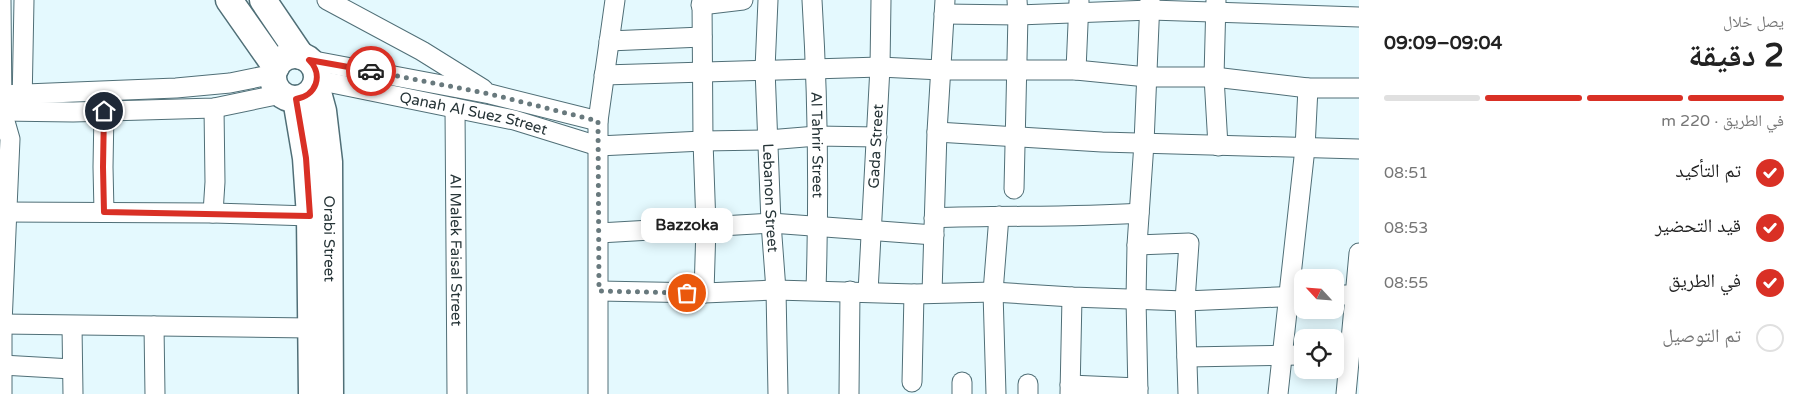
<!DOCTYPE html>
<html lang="ar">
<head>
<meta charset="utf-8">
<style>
	:root { --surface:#fff; --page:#f2f2f2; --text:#222; --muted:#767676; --line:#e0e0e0; --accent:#d93025 }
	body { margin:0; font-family:"Varela Round","Noto Naskh Arabic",sans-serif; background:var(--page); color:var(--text); direction:rtl; height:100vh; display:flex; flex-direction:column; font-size:19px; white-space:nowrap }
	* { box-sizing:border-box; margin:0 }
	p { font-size:16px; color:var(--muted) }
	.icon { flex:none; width:28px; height:28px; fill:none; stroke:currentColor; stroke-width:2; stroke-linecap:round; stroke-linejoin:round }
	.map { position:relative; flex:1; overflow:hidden; direction:ltr }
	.side { display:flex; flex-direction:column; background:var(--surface); width:450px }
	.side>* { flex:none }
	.needle { width:32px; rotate:296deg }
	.buttons { position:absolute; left:1294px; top:269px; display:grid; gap:10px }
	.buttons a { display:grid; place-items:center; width:50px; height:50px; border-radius:10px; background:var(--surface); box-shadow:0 2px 12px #0003; font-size:25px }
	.pin { position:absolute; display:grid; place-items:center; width:42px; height:42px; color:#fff; margin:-21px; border:2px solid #fff; border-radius:50%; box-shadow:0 1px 5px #0007 }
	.courier { position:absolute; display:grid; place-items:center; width:50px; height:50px; margin:-25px; border:4px solid #d93025; border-radius:50%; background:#fff; color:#222; box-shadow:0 1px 6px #0007 }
	.bubble { position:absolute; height:35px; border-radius:10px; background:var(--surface); box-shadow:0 2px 12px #0003; font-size:16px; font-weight:700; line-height:35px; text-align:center; direction:rtl }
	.headline em { font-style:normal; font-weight:700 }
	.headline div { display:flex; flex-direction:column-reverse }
	.headline { display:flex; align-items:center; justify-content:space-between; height:85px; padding:0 25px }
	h1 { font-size:32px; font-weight:700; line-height:38px }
	.bar { display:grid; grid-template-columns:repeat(4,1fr); gap:8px 5px; align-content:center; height:60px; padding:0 25px }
	.bar i { height:6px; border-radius:4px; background:var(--line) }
	.bar .active { background:var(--accent) }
	.bar p { grid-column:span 4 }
	ol { padding:0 25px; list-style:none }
	li { display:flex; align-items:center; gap:15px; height:55px }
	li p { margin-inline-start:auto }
	li .icon { padding:5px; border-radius:50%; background:var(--accent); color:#fff; stroke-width:4 }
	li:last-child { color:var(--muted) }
	li i { width:28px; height:28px; border:2px solid var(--line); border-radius:50% }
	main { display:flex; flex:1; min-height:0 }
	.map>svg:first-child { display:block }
</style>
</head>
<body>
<main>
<section class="side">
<div class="headline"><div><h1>2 دقيقة</h1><p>يصل خلال</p></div><em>09:04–09:09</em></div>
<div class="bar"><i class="active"></i><i class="active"></i><i class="active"></i><i></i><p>في الطريق · 220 m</p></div>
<ol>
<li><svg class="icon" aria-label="check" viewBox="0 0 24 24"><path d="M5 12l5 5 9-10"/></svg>تم التأكيد<p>08:51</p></li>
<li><svg class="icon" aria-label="check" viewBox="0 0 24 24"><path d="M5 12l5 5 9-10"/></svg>قيد التحضير<p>08:53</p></li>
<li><svg class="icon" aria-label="check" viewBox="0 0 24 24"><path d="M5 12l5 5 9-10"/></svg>في الطريق<p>08:55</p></li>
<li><i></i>تم التوصيل</li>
</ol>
</section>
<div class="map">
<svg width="1359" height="394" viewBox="0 0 1359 394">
	<rect width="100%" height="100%" fill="#e4f9fe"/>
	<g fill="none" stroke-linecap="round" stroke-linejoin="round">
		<defs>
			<g id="street">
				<path d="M1,0L2,111L10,139L2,324V394"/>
				<path d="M327,0L422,51L483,89"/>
				<path d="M702,0L703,141L706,226L704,293"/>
				<path id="s1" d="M768,0L765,69L771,223L776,290L778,394"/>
				<path id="s2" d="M812,0C818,97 819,193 816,290"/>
				<path d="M1216,0L1214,77L1218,146"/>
				<path d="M701,5L743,0"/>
				<path d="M944,14L1018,15L1151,10L1359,17"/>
				<path d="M609,41L702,37"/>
				<path d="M309,60L490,94L598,121"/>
				<path d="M1076,70L1079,1"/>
				<path d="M604,75L880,67L941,70H1076L1147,77H1214L1308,88H1359"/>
				<path id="s3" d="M317,80L514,120L598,146L703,141L768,140L817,136L877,137"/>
				<path d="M0,95L176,88L230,83L274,74"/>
				<path d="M22,105L24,0"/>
				<path id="s4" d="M455,108L457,394"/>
				<path d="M0,111L73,112L214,108L281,94"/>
				<path d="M104,111L103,167L104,212"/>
				<path d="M937,132L1102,142L1359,149"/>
				<path d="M1014,189L1018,15L1017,0"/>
				<path d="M0,212L213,213L310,216"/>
				<path d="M213,213L215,182L214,108"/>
				<path d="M934,218C1002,215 1071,218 1139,213"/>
				<path d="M599,233L771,223L934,235"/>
				<path d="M1137,245L1189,243L1185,301L1188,394"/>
				<path d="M599,291L704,293L776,290L914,294L993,292L1072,297L1185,301L1302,296"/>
				<path id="s5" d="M868,292L880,67L881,0"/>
				<path d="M932,293L937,132L945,0"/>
				<path d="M1335,295H1359"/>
				<path d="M2,324L310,328"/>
				<path d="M72,326L73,394"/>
				<path d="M154,326L155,394"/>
				<path d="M1187,357L1302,355"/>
				<path d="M2,365L72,369"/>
				<path d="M912,382L914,294"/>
				<path d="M1028,384V394"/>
				<path d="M1070,385L1138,388"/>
				<path d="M598,394V121L615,0"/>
				<path d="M849,394L850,291"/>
				<path d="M962,394V382"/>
				<path d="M996,394L993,292L999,216"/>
				<path d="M1070,394L1072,297"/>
				<path d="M1138,394L1136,299L1137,245L1144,143L1150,0"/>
				<path d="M1278,394L1305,148L1308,88"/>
				<path d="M1346,394L1359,253"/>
			</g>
			<g id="secondary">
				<path d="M229,0L276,67"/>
				<path d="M263,0L301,56"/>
				<circle cx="295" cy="77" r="22"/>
				<path id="s6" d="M316,85L323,111L329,162L330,394"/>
				<path d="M296,99L306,158L310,216L312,394"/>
			</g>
		</defs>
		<!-- street casing -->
		<use href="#street" stroke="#506f77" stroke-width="21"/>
		<!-- secondary casing -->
		<use href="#secondary" stroke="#506f77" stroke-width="29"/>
		<!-- street -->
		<use href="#street" stroke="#fff" stroke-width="19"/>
		<!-- secondary -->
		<use href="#secondary" stroke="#fff" stroke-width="26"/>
	</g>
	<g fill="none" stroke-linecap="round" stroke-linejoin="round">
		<!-- done -->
		<path stroke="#68797d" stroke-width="5" stroke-dasharray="0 9" d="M371,71L490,94L598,121L599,291L687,293"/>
		<!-- route -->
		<path stroke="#d93025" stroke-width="6" d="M104,111L103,167L104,212L310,216L306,158L296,99C316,96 324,75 309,60L371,71"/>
	</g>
	<g text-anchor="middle" stroke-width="4" stroke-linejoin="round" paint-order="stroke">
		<!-- street labels -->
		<g font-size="15" fill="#263437" stroke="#fff">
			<text dy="5" stroke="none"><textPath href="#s3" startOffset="160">Qanah Al Suez Street</textPath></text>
			<text dy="5" stroke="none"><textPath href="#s2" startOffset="145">Al Tahrir Street</textPath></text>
			<text dy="5" stroke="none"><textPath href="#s5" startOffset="146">Gada Street</textPath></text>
			<text dy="5" stroke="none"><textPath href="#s1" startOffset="198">Lebanon Street</textPath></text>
			<text dy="5" stroke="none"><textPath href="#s6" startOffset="155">Orabi Street</textPath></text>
			<text dy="5" stroke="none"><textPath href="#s4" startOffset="142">Al Malek Faisal Street</textPath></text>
		</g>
	</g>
</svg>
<div class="buttons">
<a><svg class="needle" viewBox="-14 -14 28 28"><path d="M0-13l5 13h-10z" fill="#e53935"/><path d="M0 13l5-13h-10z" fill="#767676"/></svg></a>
<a><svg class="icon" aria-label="locate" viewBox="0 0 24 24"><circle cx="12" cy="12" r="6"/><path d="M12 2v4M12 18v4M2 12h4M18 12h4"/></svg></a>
</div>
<div class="pin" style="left:687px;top:293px;background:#ea580c"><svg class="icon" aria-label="bag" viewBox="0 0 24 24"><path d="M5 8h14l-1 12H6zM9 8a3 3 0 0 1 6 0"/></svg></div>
<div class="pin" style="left:104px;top:111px;background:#1f2937"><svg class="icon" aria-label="home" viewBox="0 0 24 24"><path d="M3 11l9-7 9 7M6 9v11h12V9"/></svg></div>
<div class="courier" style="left:371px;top:71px"><svg class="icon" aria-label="car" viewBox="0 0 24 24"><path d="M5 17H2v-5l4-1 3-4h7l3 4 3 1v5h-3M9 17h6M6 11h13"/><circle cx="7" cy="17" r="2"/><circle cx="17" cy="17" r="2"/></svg></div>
<div class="bubble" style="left:641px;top:208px;width:92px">Bazzoka</div>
</div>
</main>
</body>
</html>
